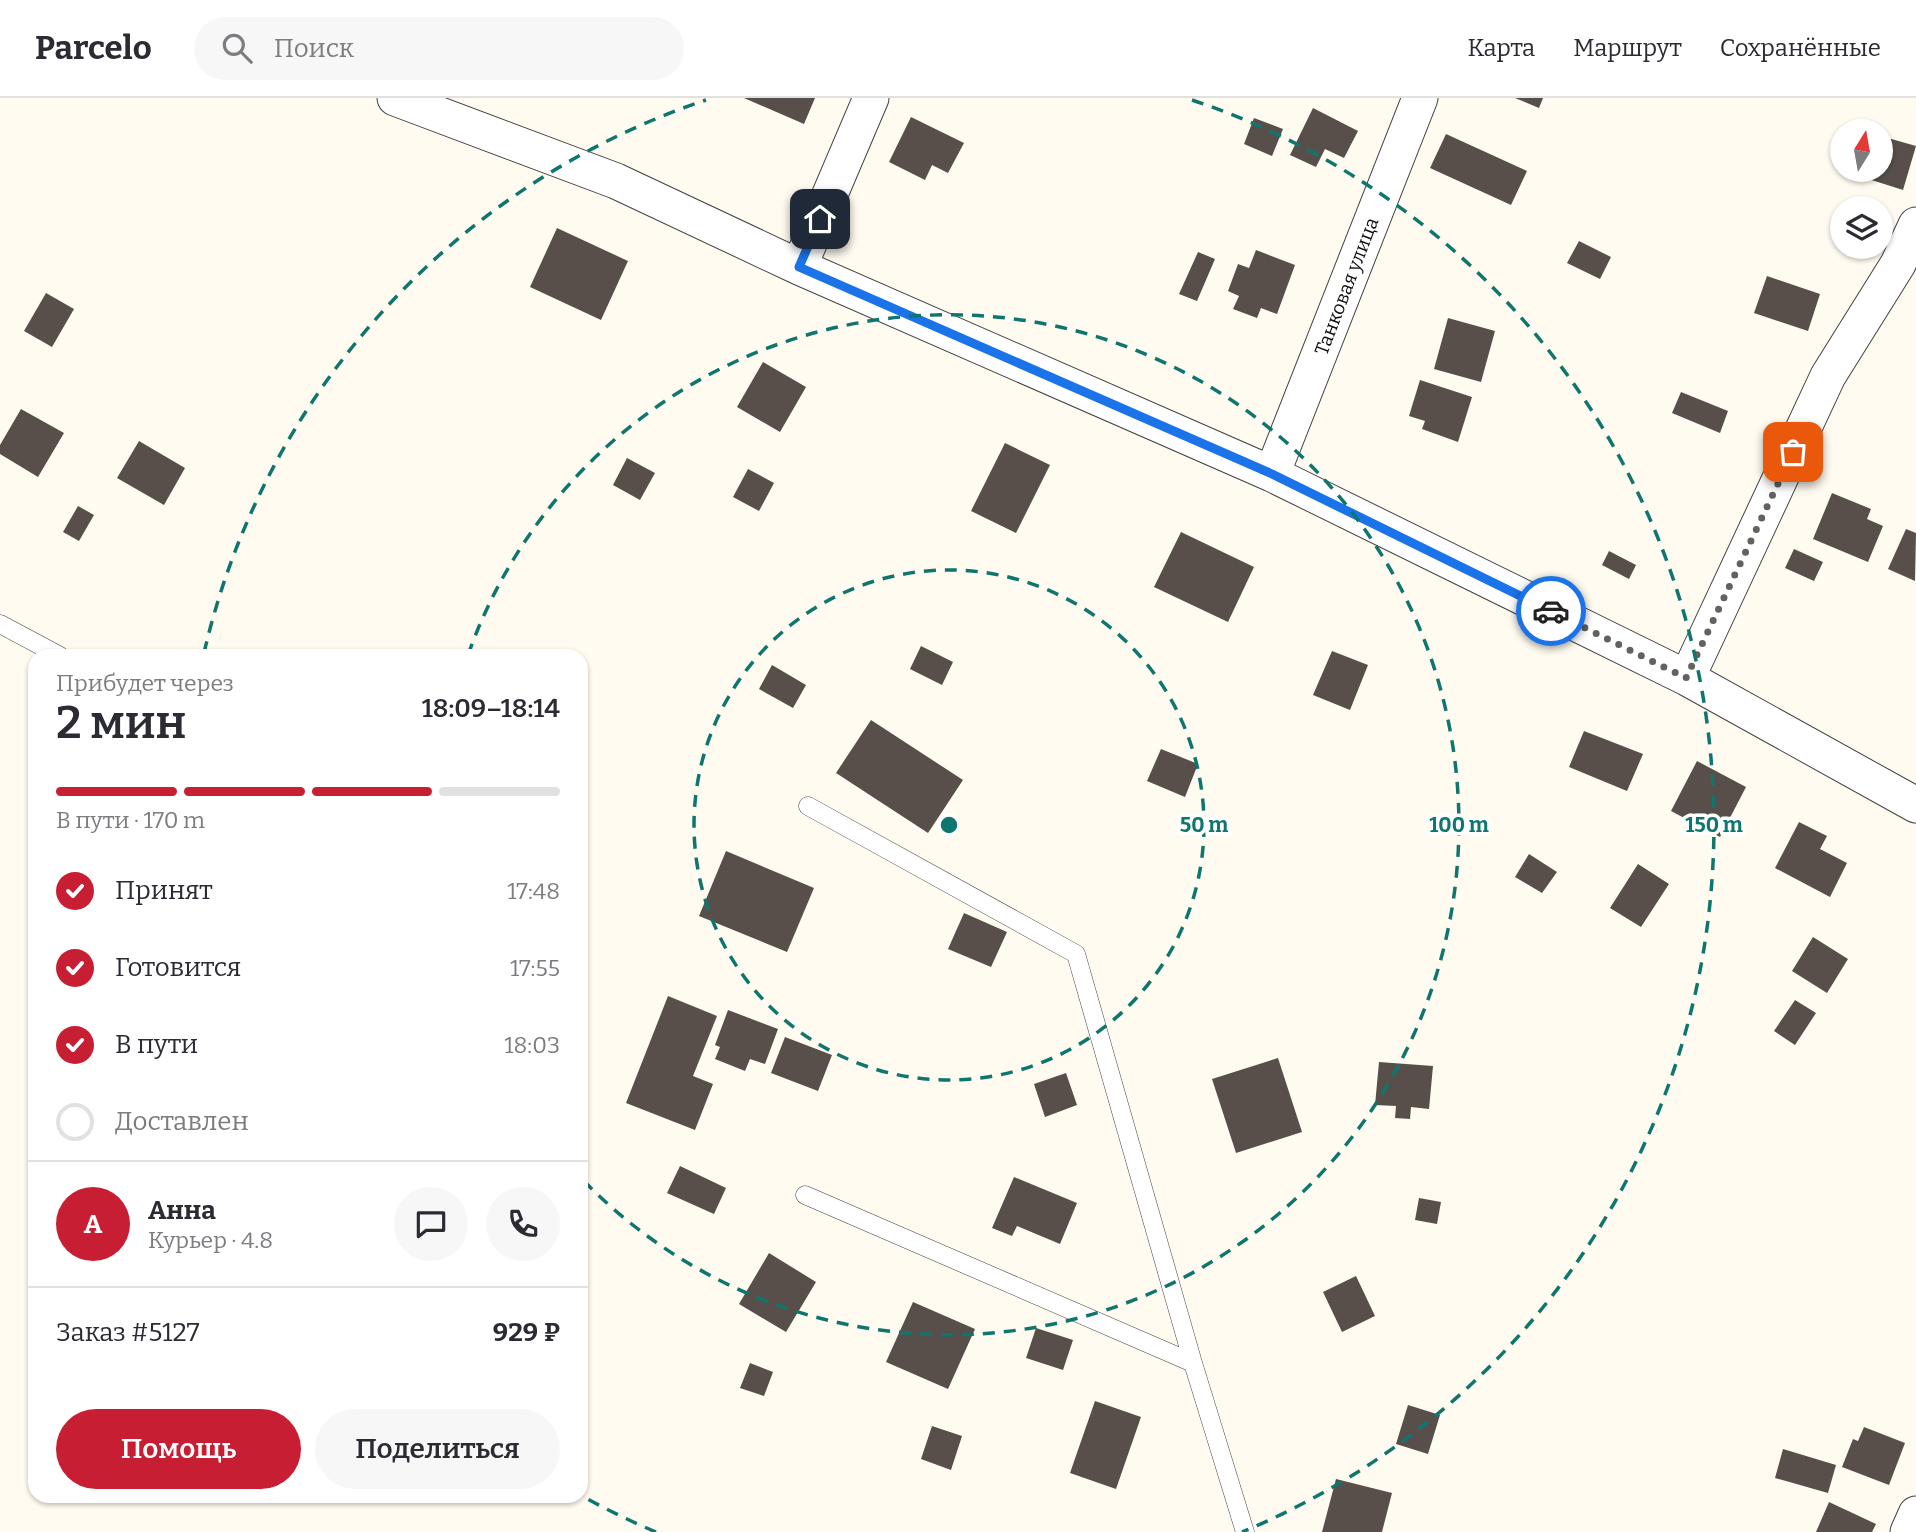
<!DOCTYPE html>
<html lang="ru">
<head>
<meta charset="utf-8">
<style>
	:root { --surface:#fff; --page:#f7f7f7; --text:#2b2b33; --muted:#7c7c81; --line:#e1e1e2; --accent:#c71e33 }
	body { margin:0; font-family:Bitter,serif; background:var(--page); color:var(--text); height:100vh; display:flex; flex-direction:column; font-size:26px; white-space:nowrap }
	* { box-sizing:border-box; margin:0 }
	p { font-size:23px; color:var(--muted) }
	.icon { flex:none; width:38px; height:38px; fill:none; stroke:currentColor; stroke-width:2; stroke-linecap:round; stroke-linejoin:round }
	.map { position:relative; flex:1; overflow:hidden }
	.side { position:absolute; left:28px; top:551px; width:560px; height:854px; display:flex; flex-direction:column; background:var(--surface); border-radius:21px; box-shadow:0 2px 5px #0004 }
	.side>* { flex:none }
	.needle { width:46px; rotate:11deg }
	.tools { position:absolute; left:1830px; top:21px; display:grid; gap:14px }
	.tools a { display:grid; place-items:center; width:63px; height:63px; border-radius:50%; background:var(--surface); box-shadow:0 2px 5px #0004; font-size:35px }
	.pin { position:absolute; display:grid; place-items:center; width:60px; height:60px; color:#fff; margin:-30px; border-radius:14px; box-shadow:0 4px 10px #0006 }
	.courier { position:absolute; display:grid; place-items:center; width:70px; height:70px; margin:-35px; border:5px solid #1a73e8; border-radius:50%; background:#fff; color:#222; box-shadow:0 2px 9px #0007 }
	.overview em { font-style:normal; font-weight:600 }
	.overview div { display:flex; flex-direction:column-reverse }
	.overview { display:flex; align-items:center; justify-content:space-between; height:119px; padding:0 28px }
	h1 { font-size:46px; font-weight:600; line-height:52px }
	.bar { display:grid; grid-template-columns:repeat(4,1fr); gap:10px 7px; align-content:center; height:84px; padding:0 28px }
	.bar i { height:9px; border-radius:5px; background:var(--line) }
	.bar .on { background:var(--accent) }
	.bar p { grid-column:span 4 }
	.line { display:flex; align-items:center; gap:18px; padding:0 28px; border-top:2px solid var(--line) }
	.line div { flex:1 }
	.round { display:grid; place-items:center; flex:none; width:74px; height:74px; border-radius:37px; background:var(--page) }
	ol { padding:0 28px; list-style:none }
	li { display:flex; align-items:center; gap:21px; height:77px }
	li p { margin-inline-start:auto }
	li .icon { padding:7px; border-radius:50%; background:var(--accent); color:#fff; stroke-width:4 }
	li:last-child { color:var(--muted) }
	li i { width:38px; height:38px; border:4px solid var(--line); border-radius:50% }
	.action { display:flex; gap:14px; margin-top:auto; padding:14px 28px }
	.action a { flex:1; height:80px; border-radius:42px; background:var(--accent); color:#fff; font-size:28px; font-weight:600; line-height:80px; text-align:center }
	.action a+a { background:var(--page); color:var(--text) }
	header { display:flex; align-items:center; gap:42px; box-sizing:border-box; height:98px; padding:0 35px; background:var(--surface); border-bottom:2px solid var(--line) }
	header strong { font-size:33px }
	nav { display:flex; gap:38px; margin-inline-start:auto; font-size:24px }
	.search { width:490px; height:63px; background:var(--page); display:flex; align-items:center; gap:18px; box-sizing:border-box; padding:0 24px; border-radius:38px; color:var(--muted); font-size:26px }
	.map>svg:first-child { display:block }
</style>
</head>
<body>
<header>
<strong>Parcelo</strong>
<div class="search"><svg class="icon" aria-label="search" viewBox="0 0 24 24"><circle cx="10" cy="10" r="6"/><path d="M15 15l6 6"/></svg>Поиск</div>
<nav><a>Карта</a><a>Маршрут</a><a>Сохранённые</a></nav>
</header>
<div class="map">
<svg width="1916" height="1434" viewBox="0 0 1916 1434">
	<rect width="100%" height="100%" fill="#fffbf0"/>
	<!-- building -->
	<path fill="#584f4a" d="M744,0H815L804,26Z
		M1515,0H1543L1539,10Z
		M1313,10L1358,33L1344,60L1325,51L1316,69L1290,57Z
		M911,19L964,45L948,75L932,67L925,82L889,64Z
		M1254,20L1283,31L1272,58L1244,46Z
		M1446,36L1527,73L1511,107L1430,70Z
		M1881,38L1916,48L1903,92L1859,78L1861,72H1881Z
		M557,130L628,163L601,222L530,189Z
		M1579,143L1611,159L1600,181L1567,165Z
		M1256,152L1295,167L1277,216L1261,210L1257,220L1233,211L1239,198L1228,193L1238,166L1249,170Z
		M1198,154L1215,161L1197,203L1179,196Z
		M1767,178L1820,196L1808,233L1754,215Z
		M46,195L74,211L52,249L24,233Z
		M1448,220L1495,233L1481,284L1434,271Z
		M763,264L806,289L780,334L737,309Z
		M1420,282L1472,299L1458,344L1422,331L1425,323L1409,318Z
		M1681,294L1728,313L1720,335L1672,315Z
		M21,311L64,335L38,379L0,356V347Z
		M139,343L185,370L164,407L117,380Z
		M1005,345L1050,367L1016,435L971,413Z
		M627,360L655,375L640,402L613,387Z
		M748,371L774,385L759,413L733,399Z
		M1832,395L1871,411L1867,421L1883,428L1868,464L1813,441Z
		M78,408L94,417L79,443L63,434Z
		M1906,431L1916,435L1915,483L1888,471Z
		M1181,434L1254,469L1228,524L1154,489Z
		M1794,451L1823,464L1814,483L1785,470Z
		M1609,453L1636,467L1629,481L1602,467Z
		M921,548L953,564L942,587L910,571Z
		M1332,553L1368,567L1350,612L1313,597Z
		M772,567L806,587L793,610L759,591Z
		M871,622L963,682L928,735L836,675Z
		M1584,633L1643,656L1627,693L1569,669Z
		M1161,651L1198,666L1185,699L1147,683Z
		M1697,663L1746,689L1720,739L1671,713Z
		M1799,724L1827,738L1820,751L1847,765L1830,799L1775,770Z
		M726,753L814,790L787,854L699,818Z
		M1529,756L1557,774L1542,795L1515,779Z
		M1638,766L1669,786L1641,829L1610,810Z
		M964,815L1007,834L991,869L948,851Z
		M1813,839L1848,861L1827,895L1792,873Z
		M668,898L717,918L693,978L713,986L695,1032L626,1005Z
		M1795,902L1816,915L1795,947L1774,933Z
		M728,912L778,931L765,966L750,961L745,973L715,961L720,949L715,947Z
		M785,939L832,957L818,993L771,975Z
		M1278,960L1302,1034L1236,1055L1212,981Z
		M1379,964L1433,968L1429,1011L1411,1009L1410,1021L1395,1020L1396,1008L1375,1007Z
		M1066,975L1077,1007L1045,1019L1034,986Z
		M680,1068L726,1090L714,1116L667,1095Z
		M1014,1079L1077,1105L1060,1146L1017,1128L1012,1138L992,1130Z
		M1419,1100L1441,1104L1437,1126L1415,1122Z
		M769,1155L816,1184L786,1234L739,1206Z
		M1356,1178L1375,1218L1342,1234L1323,1194Z
		M913,1204L975,1231L948,1291L886,1264Z
		M1036,1230L1073,1242L1063,1272L1026,1260Z
		M750,1265L773,1274L764,1298L740,1290Z
		M1095,1303L1141,1319L1116,1391L1070,1375Z
		M1408,1307L1440,1317L1428,1356L1396,1346Z
		M932,1328L962,1338L951,1372L921,1361Z
		M1864,1329L1905,1345L1889,1387L1842,1369L1853,1341L1858,1343Z
		M1783,1351L1836,1367L1828,1395L1775,1380Z
		M1336,1381L1392,1395L1382,1434H1322Z
		M1829,1404L1876,1426L1872,1434H1816Z"/>
	<g fill="none" stroke-linecap="round" stroke-linejoin="round">
		<defs>
			<path id="service" d="M0,526L60,558
				M808,708L1076,856L1193,1265L1245,1434
				M805,1097L1193,1265"/>
			<path id="minor" d="M395,0L616,83L799,169L1272,376L1687,580L1916,707
				M799,169L871,0
				M1272,376L1420,0
				M1687,580L1828,278L1898,166L1916,127
				M1908,1434L1916,1416"/>
		</defs>
		<!-- service casing -->
		<use href="#service" stroke="#424242" stroke-width="19"/>
		<!-- minor casing -->
		<use href="#minor" stroke="#424242" stroke-width="37"/>
		<!-- service -->
		<use href="#service" stroke="#fff" stroke-width="18"/>
		<!-- minor -->
		<use href="#minor" stroke="#fff" stroke-width="35"/>
	</g>
	<g fill="none" stroke-linecap="round" stroke-linejoin="round">
		<!-- done -->
		<path stroke="#63625e" stroke-width="7" stroke-dasharray="0 12.6" d="M1551,513L1686,580L1793,354"/>
		<!-- route -->
		<path stroke="#1a73e8" stroke-width="9" d="M820,121L799,169L1272,376L1551,513"/>
	</g>
	<!-- distance rings -->
	<g fill="none" stroke="#0f766e" stroke-width="3.5" stroke-dasharray="12 9">
		<circle cx="949" cy="727" r="255"/>
		<path d="M468 557A510 510 0 1 1 582 1081"/>
		<path d="M656 1434A765 765 0 0 1 584 1399M204 555A765 765 0 0 1 706 2M1192 2A765 765 0 0 1 1242 1434"/>
	</g>
	<g text-anchor="middle" stroke-width="7" stroke-linejoin="round" paint-order="stroke">
		<!-- street labels -->
		<g font-size="19" fill="#0f0f0f" stroke="#fff">
			<text transform="translate(1346 188) rotate(-69)" y="7">Танковая улица</text>
		</g>
	</g>
	<circle cx="949" cy="727" r="10" fill="#0f766e" stroke="#fff" stroke-width="3.5"/>
	<g font-size="21" text-anchor="middle" font-weight="bold" fill="#0f766e" stroke="#fff" stroke-width="7" stroke-linejoin="round" paint-order="stroke">
		<text x="1204" y="734">50 m</text>
		<text x="1459" y="734">100 m</text>
		<text x="1714" y="734">150 m</text>
	</g>
</svg>
<div class="tools">
<a><svg class="needle" viewBox="-14 -14 28 28"><path d="M0-13l5 13h-10z" fill="#e53935"/><path d="M0 13l5-13h-10z" fill="#7c7c81"/></svg></a>
<a><svg class="icon" aria-label="layers" viewBox="0 0 24 24"><path d="M12 4l9 5-9 5-9-5zM3 14l9 5 9-5"/></svg></a>
</div>
<div class="pin" style="left:1793px;top:354px;background:#ea580c"><svg class="icon" aria-label="bag" viewBox="0 0 24 24"><path d="M5 8h14l-1 12H6zM9 8a3 3 0 0 1 6 0"/></svg></div>
<div class="pin" style="left:820px;top:121px;background:#1f2937"><svg class="icon" aria-label="home" viewBox="0 0 24 24"><path d="M3 11l9-7 9 7M6 9v11h12V9"/></svg></div>
<div class="courier" style="left:1551px;top:513px"><svg class="icon" aria-label="car" viewBox="0 0 24 24"><path d="M5 17H2v-5l4-1 3-4h7l3 4 3 1v5h-3M9 17h6M6 11h13"/><circle cx="7" cy="17" r="2"/><circle cx="17" cy="17" r="2"/></svg></div>
<section class="side">
<div class="overview"><div><h1>2 мин</h1><p>Прибудет через</p></div><em>18:09–18:14</em></div>
<div class="bar"><i class="on"></i><i class="on"></i><i class="on"></i><i></i><p>В пути · 170 m</p></div>
<ol>
<li><svg class="icon" aria-label="check" viewBox="0 0 24 24"><path d="M5 12l5 5 9-10"/></svg>Принят<p>17:48</p></li>
<li><svg class="icon" aria-label="check" viewBox="0 0 24 24"><path d="M5 12l5 5 9-10"/></svg>Готовится<p>17:55</p></li>
<li><svg class="icon" aria-label="check" viewBox="0 0 24 24"><path d="M5 12l5 5 9-10"/></svg>В пути<p>18:03</p></li>
<li><i></i>Доставлен</li>
</ol>
<div class="line" style="height:126px"><b class="round" style="background:var(--accent);color:#fff">А</b><div><b>Анна</b><p>Курьер · 4.8</p></div><a class="round"><svg class="icon" aria-label="chat" viewBox="0 0 24 24"><path d="M4 5h16v11H9l-5 4z"/></svg></a><a class="round"><svg class="icon" aria-label="phone" viewBox="0 0 24 24"><path d="M5 4h4l2 5-3 2q2 4 5 5l2-3 5 2v4C11 20 4 13 5 4z"/></svg></a></div>
<div class="line" style="height:91px"><div>Заказ #5127</div><b>929 ₽</b></div>
<div class="action"><a>Помощь</a><a>Поделиться</a></div>
</section>
</div>
</body>
</html>
